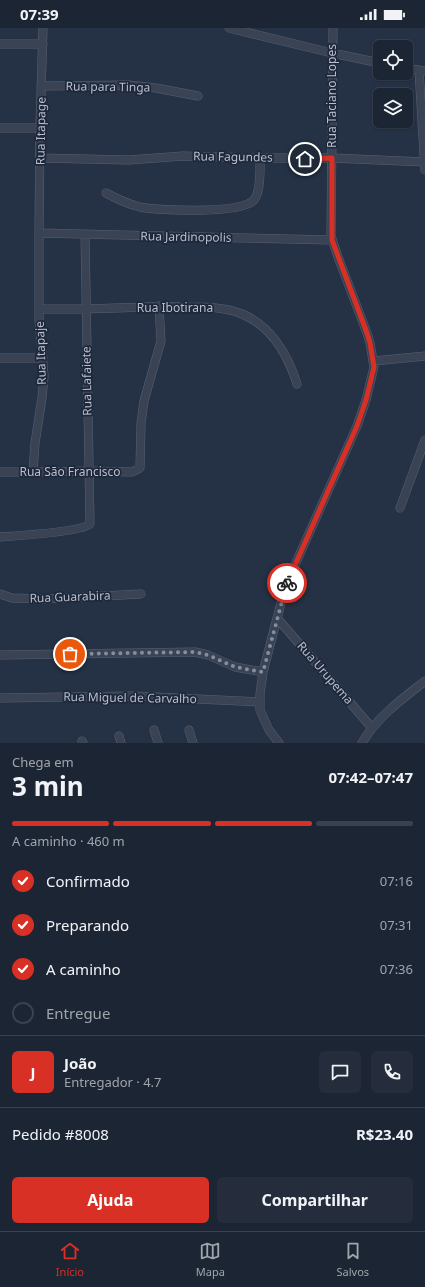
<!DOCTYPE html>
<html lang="pt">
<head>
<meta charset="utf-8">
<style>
	:root { --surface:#1c2534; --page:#252d3c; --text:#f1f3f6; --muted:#a0a5ac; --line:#3a424f; --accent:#d93025 }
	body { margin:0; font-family:"Noto Sans",sans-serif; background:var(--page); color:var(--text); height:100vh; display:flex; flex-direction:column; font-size:15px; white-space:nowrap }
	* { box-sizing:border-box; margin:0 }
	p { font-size:13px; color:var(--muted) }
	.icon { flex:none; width:22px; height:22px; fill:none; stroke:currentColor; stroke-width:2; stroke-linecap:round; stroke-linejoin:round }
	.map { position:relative; height:715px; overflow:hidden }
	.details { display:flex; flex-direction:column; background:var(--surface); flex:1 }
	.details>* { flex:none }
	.fabs { position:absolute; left:373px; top:12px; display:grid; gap:8px }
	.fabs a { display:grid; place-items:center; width:40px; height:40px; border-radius:6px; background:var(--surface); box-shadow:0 1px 3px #0004,0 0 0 1px var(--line); font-size:20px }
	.pin { position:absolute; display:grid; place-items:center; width:34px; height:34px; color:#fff; margin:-17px; border:2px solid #fff; border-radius:50%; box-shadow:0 1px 4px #0007 }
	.courier { position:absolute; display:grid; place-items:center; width:40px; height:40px; margin:-20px; border:3px solid #d93025; border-radius:50%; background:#fff; color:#222; box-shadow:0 1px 5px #0007 }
	.head em { font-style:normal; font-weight:700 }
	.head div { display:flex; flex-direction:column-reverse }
	.head { display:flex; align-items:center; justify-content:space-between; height:68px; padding:0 12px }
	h1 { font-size:26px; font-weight:700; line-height:30px }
	.bar { display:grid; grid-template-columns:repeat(4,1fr); gap:6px 4px; align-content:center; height:48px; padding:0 12px }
	.bar i { height:5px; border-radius:3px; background:var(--line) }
	.bar .active { background:var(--accent) }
	.bar p { grid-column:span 4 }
	.line { display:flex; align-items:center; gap:10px; padding:0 12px; border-top:1px solid var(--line) }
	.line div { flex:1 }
	.round { display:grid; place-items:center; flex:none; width:42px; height:42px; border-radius:6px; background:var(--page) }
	ol { padding:0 12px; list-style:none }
	li { display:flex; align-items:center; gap:12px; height:44px }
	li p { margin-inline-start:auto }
	li .icon { padding:4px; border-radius:50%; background:var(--accent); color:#fff; stroke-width:4 }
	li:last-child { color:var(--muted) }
	li i { width:22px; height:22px; border:2px solid var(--line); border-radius:50% }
	.action { display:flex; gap:8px; margin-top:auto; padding:8px 12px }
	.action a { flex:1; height:46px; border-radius:6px; background:var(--accent); color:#fff; font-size:16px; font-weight:700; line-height:46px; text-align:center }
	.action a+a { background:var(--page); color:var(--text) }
	.status { display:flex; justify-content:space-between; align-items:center; height:28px; padding:0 20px; background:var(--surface); direction:ltr }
	.status svg { height:11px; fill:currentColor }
	.tabs { display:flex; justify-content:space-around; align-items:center; height:56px; border-top:1px solid var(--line); background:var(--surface); font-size:11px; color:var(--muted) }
	.tabs a { display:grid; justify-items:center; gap:2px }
	.tabs .active { color:var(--accent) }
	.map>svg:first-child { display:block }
</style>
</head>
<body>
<div class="status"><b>07:39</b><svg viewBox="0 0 49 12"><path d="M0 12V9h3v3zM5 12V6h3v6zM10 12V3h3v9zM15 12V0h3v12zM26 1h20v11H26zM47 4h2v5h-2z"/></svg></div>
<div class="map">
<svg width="425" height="715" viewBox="0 0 425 715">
	<rect width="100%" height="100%" fill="#253145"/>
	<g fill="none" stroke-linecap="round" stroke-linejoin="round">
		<defs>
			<path id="minor" d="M229,0L332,25L380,35
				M0,16H43
				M406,40L424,43
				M419,42L425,142
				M41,58L129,57L156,60L198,68
				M0,100H40
				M40,130L129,132L183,128L260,130H332L425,134
				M106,165C117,171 128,176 140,179C159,183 241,186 254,172C261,164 260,141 260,130
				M39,205L332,212
				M39,281C65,281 90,281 115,280C140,279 164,278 188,279C207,279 225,279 242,286C271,298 288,327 297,356
				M0,330H43
				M374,333L425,328
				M0,444H33L88,443L132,444L140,440L141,395L144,373L161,313L159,278
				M33,444L35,415L42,370L44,348L39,291V205L40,100L43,0
				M400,480L425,412
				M0,509C15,508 81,504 90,496L85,207
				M0,566L12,570L44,571L141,566
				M277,590L372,700
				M0,627L195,624L208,627L235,639L263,644
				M0,670L134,668L259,674
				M154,702L158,715
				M189,702L193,715
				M119,708L121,715
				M82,713L83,715
				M279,715L269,702L260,682V666L263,644L282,571L290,548L357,398L366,372L374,339L370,315L367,305L338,229L331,208L333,0
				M362,715C377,689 402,671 425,653"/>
		</defs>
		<!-- minor casing -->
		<use href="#minor" stroke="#586172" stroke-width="9"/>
		<!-- minor -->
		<use href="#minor" stroke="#3a4354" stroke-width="8"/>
	</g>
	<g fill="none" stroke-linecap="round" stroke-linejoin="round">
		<!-- done -->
		<path stroke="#848d9e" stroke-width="4" stroke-dasharray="0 7.2" d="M70,626L195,624L208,627L235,639L263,644L287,555"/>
		<!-- route -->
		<path stroke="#d93025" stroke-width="5" d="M287,555L357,398L366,372L374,339L370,315L367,305L332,212V130L305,131"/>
	</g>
	<g text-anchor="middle" stroke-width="3.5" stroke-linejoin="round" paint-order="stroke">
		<!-- street labels -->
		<g font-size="12" fill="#b7bfce" stroke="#1e283a">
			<text transform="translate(108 59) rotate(1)" y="4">Rua para Tinga</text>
			<text transform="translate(332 68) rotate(-90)" y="4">Rua Taciano Lopes</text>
			<text transform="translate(41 103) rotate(-89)" y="4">Rua Itapage</text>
			<text transform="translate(233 129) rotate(1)" y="4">Rua Fagundes</text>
			<text transform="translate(186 209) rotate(1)" y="4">Rua Jardinopolis</text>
			<text x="175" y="284">Rua Ibotirana</text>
			<text transform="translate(41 325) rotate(-92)" y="4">Rua Itapaje</text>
			<text transform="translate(87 353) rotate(-91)" y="4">Rua Lafaiete</text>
			<text x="70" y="448">Rua São Francisco</text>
			<text transform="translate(70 569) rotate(-2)" y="4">Rua Guarabira</text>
			<text transform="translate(325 645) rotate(49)" y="4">Rua Urupema</text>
			<text transform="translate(130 670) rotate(1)" y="4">Rua Miguel de Carvalho</text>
		</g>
	</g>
</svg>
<div class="fabs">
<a><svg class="icon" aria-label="locate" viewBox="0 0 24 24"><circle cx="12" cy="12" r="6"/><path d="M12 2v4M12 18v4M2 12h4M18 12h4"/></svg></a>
<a><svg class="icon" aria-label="layers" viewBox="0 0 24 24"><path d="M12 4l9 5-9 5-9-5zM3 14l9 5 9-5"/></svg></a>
</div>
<div class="pin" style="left:70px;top:626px;background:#ea580c"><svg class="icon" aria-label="bag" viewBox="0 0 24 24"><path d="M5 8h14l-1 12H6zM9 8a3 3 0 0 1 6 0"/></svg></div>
<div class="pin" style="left:305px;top:131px;background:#1f2937"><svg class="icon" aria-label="home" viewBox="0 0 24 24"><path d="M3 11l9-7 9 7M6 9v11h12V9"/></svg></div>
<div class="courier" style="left:287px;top:555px"><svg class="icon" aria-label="bike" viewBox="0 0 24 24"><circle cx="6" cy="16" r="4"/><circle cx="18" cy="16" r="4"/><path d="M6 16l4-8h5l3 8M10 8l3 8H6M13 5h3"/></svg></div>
</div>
<section class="details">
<div class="head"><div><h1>3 min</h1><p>Chega em</p></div><em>07:42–07:47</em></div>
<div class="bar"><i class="active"></i><i class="active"></i><i class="active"></i><i></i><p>A caminho · 460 m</p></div>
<ol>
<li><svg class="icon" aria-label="check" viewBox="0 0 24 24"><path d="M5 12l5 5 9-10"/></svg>Confirmado<p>07:16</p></li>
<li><svg class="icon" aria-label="check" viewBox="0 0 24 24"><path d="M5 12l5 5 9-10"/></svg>Preparando<p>07:31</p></li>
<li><svg class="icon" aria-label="check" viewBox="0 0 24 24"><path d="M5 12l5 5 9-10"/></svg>A caminho<p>07:36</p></li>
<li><i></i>Entregue</li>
</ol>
<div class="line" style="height:72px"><b class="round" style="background:var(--accent);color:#fff">J</b><div><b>João</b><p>Entregador · 4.7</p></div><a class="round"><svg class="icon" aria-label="chat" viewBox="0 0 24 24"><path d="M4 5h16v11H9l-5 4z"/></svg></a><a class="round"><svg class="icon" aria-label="phone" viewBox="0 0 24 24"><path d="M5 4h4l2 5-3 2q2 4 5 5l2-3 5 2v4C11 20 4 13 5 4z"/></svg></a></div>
<div class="line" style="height:52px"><div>Pedido #8008</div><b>R$23.40</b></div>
<div class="action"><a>Ajuda</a><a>Compartilhar</a></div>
</section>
<nav class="tabs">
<a class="active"><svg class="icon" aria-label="home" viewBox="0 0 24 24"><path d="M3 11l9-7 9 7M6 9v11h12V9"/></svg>Início</a>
<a><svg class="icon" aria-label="map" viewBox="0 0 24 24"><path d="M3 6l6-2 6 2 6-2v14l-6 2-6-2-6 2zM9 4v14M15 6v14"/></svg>Mapa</a>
<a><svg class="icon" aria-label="saved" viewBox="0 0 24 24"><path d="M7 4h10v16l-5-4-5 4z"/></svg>Salvos</a>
</nav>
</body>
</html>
